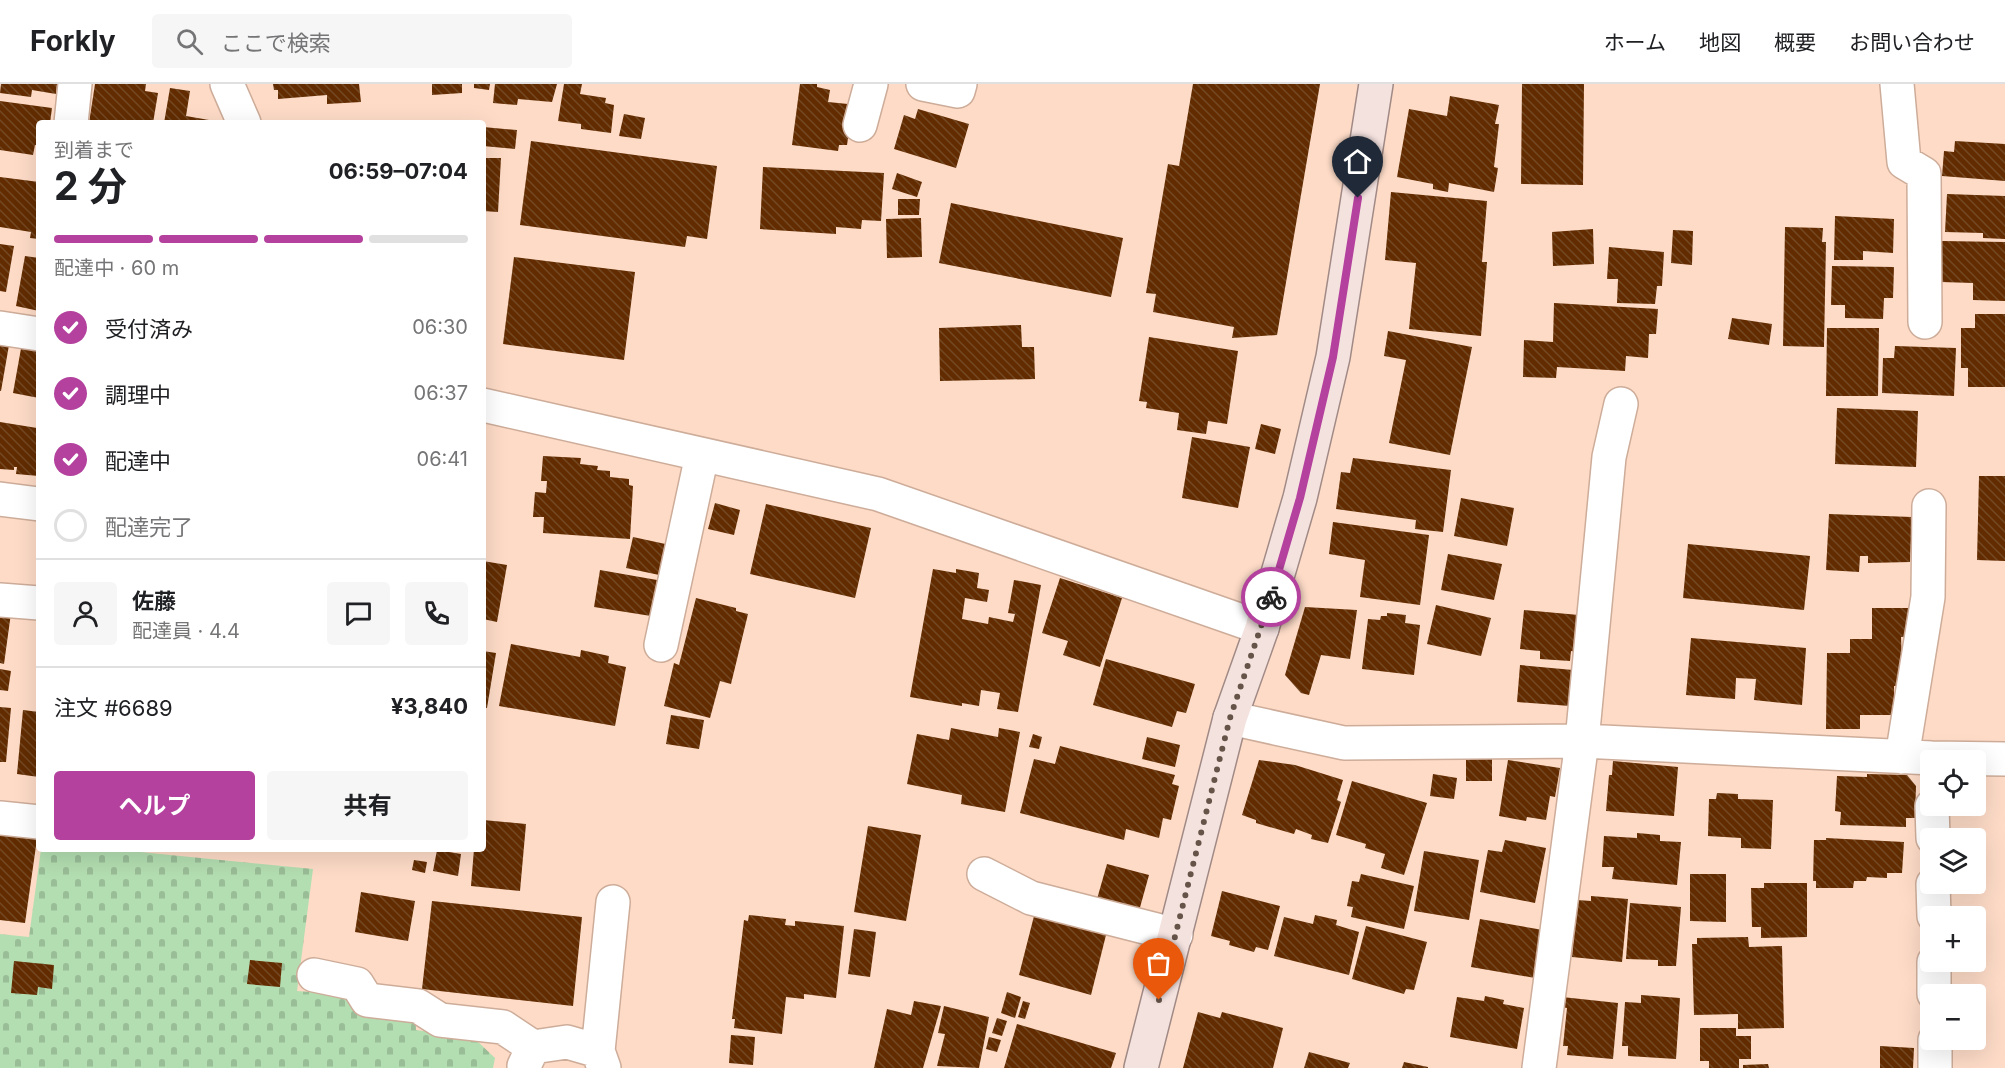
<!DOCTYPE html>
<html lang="ja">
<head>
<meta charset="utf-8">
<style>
	:root { --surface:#fff; --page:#f6f6f6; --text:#202124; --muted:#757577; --line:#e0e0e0; --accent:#b3419d }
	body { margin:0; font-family:Inter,"Noto Sans JP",sans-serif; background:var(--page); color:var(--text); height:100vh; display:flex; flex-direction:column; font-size:22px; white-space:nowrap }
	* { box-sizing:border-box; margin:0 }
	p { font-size:20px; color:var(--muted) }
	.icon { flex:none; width:33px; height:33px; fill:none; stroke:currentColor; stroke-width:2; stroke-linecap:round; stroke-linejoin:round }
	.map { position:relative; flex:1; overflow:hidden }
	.panel { position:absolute; left:36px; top:36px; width:450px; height:732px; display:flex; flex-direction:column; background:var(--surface); border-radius:6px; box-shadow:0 6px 24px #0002 }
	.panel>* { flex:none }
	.controls { position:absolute; left:1920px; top:666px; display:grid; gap:12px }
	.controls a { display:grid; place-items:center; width:66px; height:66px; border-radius:6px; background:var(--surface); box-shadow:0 6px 24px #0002; font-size:30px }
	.pin { position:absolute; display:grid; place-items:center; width:51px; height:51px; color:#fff; margin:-62px -26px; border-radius:50% 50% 50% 0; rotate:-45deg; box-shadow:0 0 6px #0007 }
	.pin .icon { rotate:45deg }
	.courier { position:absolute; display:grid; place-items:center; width:60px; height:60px; margin:-30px; border:4px solid #b3419d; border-radius:50%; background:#fff; color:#222; box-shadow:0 2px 8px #0007 }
	.head em { font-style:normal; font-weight:700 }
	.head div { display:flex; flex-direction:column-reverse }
	.head { display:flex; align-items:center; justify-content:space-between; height:102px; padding:0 18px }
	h1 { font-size:39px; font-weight:700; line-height:45px }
	.bar { display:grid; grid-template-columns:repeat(4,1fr); gap:9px 6px; align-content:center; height:72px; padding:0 18px }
	.bar i { height:8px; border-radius:4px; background:var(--line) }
	.bar .on { background:var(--accent) }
	.bar p { grid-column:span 4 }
	.line { display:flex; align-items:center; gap:15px; padding:0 18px; border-top:2px solid var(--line) }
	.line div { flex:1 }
	.round { display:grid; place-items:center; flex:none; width:63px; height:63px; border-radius:6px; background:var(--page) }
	ol { padding:0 18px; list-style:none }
	li { display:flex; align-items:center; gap:18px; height:66px }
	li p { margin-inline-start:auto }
	li .icon { padding:6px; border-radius:50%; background:var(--accent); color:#fff; stroke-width:4 }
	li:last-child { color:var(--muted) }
	li i { width:33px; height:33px; border:3px solid var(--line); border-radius:50% }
	.button { display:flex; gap:12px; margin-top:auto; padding:12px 18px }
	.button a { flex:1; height:69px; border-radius:6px; background:var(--accent); color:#fff; font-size:24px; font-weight:700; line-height:69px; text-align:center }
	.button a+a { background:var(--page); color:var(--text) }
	header { display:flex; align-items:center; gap:36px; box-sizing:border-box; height:84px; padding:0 30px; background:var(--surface); border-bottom:2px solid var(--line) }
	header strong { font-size:28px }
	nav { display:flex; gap:33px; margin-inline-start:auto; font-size:21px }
	.search { width:420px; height:54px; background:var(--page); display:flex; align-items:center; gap:15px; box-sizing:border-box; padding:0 21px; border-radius:6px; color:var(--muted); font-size:22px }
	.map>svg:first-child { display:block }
</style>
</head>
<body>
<header>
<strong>Forkly</strong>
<div class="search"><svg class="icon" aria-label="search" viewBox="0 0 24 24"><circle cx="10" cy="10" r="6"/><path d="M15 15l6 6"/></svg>ここで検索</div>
<nav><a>ホーム</a><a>地図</a><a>概要</a><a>お問い合わせ</a></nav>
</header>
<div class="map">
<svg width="2005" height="984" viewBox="0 0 2005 984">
	<defs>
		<pattern id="cemetery-stones" width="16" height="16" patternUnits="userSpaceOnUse" patternTransform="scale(1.5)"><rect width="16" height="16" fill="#b3deb1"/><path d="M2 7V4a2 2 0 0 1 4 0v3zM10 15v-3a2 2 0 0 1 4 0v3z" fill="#99bd97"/></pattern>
		<pattern id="building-back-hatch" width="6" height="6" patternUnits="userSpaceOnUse" patternTransform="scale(1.5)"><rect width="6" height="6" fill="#622c00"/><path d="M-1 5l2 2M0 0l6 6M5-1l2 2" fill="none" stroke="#734824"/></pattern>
	</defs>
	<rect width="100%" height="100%" fill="#fddbc7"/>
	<!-- cemetery -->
	<path fill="url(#cemetery-stones)" d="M41,765H110L313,785L297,907L352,911L415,928L416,946L474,954L495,974L493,984H0V850L29,853Z"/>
	<!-- building -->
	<path fill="url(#building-back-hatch)" d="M1,0H57L56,10L32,6L31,13L0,9Z
		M95,0H146L145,7L158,9L153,39H89Z
		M273,0H359L361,18L327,20V11L278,15V6H274Z
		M432,0H462V9L432,11Z
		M474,0H490L489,6L474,4Z
		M495,0H557L552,18L518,15L517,21L493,19Z
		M564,0H582L580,10L606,14L605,19L614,21L611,49L581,45V40L558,37Z
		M800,0H817V3L830,6L828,18L848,20L846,34H851L847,61H839L838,67L792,61Z
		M1193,0H1320L1277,251L1232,254L1234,243L1153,228L1156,210L1146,209L1168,80L1179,82Z
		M1522,0H1584L1583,101L1521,100Z
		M170,4L190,7L186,32L209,36V39H164Z
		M1450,12L1499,21L1495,40H1499L1494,83L1498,84L1494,108L1449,99L1448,108L1433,105V100L1397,93L1409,25L1447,32Z
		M0,17L52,24L50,39H39V62L35,61L33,71L0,66Z
		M918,25L969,40L956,84L894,65L904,31L915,35Z
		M624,30L645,34L641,55L619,52Z
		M483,43L517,46L515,65L483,62Z
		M531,57L717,82L707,155L687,152L685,163L520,141Z
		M1955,57L2005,60V97L1942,92L1944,67L1954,68Z
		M483,74H501L498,128L483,127Z
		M763,83L884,89L881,137L862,136L861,145L836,143V150L760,145Z
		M897,89L922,98L917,113L892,105Z
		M0,93L39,98V155L30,154L31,148L0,143Z
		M1391,108L1487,117L1482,178H1487L1481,252L1409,245L1416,179L1385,176Z
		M1947,110L2005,112V155L1983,154V149L1945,148Z
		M898,115H920L919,131H898Z
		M951,119L1123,154L1111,213L939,179Z
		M1835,132L1894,135L1893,169L1863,167V176H1834Z
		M921,134L922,173L887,174L886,135Z
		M1785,143L1823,144L1822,158H1826L1824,263L1783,262Z
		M1593,145L1594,180L1553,182L1552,148Z
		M1673,146L1693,147L1692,181L1671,179Z
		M1942,157L2005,158V217L1973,216V199L1941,198Z
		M0,160L14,162L6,208L0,207Z
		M1609,163L1664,168L1662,202H1657L1655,220L1617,219L1618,195H1607Z
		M25,172L39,174V227L16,222Z
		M514,173L635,188L624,276L503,260Z
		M1832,182L1894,183L1893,214H1884L1883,235L1845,234V221H1831Z
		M1554,219L1658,225L1656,250H1649L1648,274L1626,272L1625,287L1557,283L1556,294L1523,293L1524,256L1553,258Z
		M1975,230H2005V303H1968V284H1961V244H1975Z
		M1732,234L1772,240L1769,261L1728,255Z
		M1021,241L1022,263H1034L1035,295L940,297L939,244Z
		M1827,244H1879L1878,312H1826Z
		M1388,247L1472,263L1450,371L1389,359L1406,276L1384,272Z
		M1149,253L1238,267L1227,340L1208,337L1206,350L1177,346L1179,329L1146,324L1147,318L1139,317Z
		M22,259L39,262V314L13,309Z
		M0,260L9,261L1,307H0Z
		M1895,262L1956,264L1954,312L1882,309L1883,274H1894Z
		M1837,324L1918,327L1916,383L1835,380Z
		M0,338L37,344L39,342V392L16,390L17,383H14V386L0,385Z
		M1261,340L1281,345L1275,370L1255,365Z
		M1192,353L1250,363L1238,424L1182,414Z
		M543,372L581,374L580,380L598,382L597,386L610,387V393L629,395V401L633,402L630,455L543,449L544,433H533L535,408L546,409L547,397H541Z
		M1353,374L1451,386L1443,448L1415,445L1416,436L1336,425L1341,388L1350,389Z
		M1979,392H2005V477L1977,476Z
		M1461,414L1514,424L1507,462L1454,452Z
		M715,419L740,426L734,451L708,445Z
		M766,420L871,444L855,514L750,490Z
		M1829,430L1912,433L1910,478L1868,479V472H1860L1859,488L1826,486Z
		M1333,438L1429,451L1420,521L1360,513L1365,476L1329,470Z
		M633,453L670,461L664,492L626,484Z
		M1688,460L1810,472L1804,526L1683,514Z
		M1448,470L1502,480L1494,516L1441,506Z
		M483,477L507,481L497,538L483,535Z
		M933,485L956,489V485L979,489L977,504L989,506L987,518L965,514L962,535L988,540L989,533L1013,538L1015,530L1008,529L1014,496L1041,501L1018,628L997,625L1000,609L981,606L979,622L962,619V622L910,613Z
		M600,486L657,496L651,532L594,523Z
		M1060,494L1122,514L1100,583L1063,571L1068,557L1042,549Z
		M696,514L736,524V527L748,530L731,600L720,597L710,634L664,622L674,579L679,581Z
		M1436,521L1491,534L1481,572L1427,560Z
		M1305,523L1357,526L1350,575L1321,571L1309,611L1301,609L1285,591Z
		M1872,524H1914V553H1901L1903,602H1894V631H1860V645H1826L1827,569H1850V555H1872Z
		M1524,526L1579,531L1576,568L1571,567L1570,577L1540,575V567L1520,565Z
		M0,528L11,529L4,580L0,579Z
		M1387,529L1406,531L1405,539L1420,541L1414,591L1362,585L1368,535L1380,536L1381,532H1387Z
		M1691,554L1806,564L1802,621L1754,616L1756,595L1736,594L1735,615L1686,611Z
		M511,560L580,573L581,566L609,572L608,579L626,583L615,642L499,622Z
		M483,567L496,569L487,624L483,623Z
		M1106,575L1195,600L1186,629L1177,627L1172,643L1093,621Z
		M1520,581L1573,586L1570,622L1517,618Z
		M0,585L11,587L8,607L0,606Z
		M0,623L11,624L6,678H0Z
		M23,626L39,628V693L17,690Z
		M671,631L704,636L699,665L666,660Z
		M951,644L998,653L999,644L1020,648L1005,728L961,720L962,711L907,700L917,650L949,656Z
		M1033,650L1042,653L1039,665L1029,663Z
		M1147,653L1180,661L1175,683L1142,675Z
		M1060,662L1175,691L1172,700L1179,702L1171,736L1163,734L1159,754L1126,745L1124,756L1020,729L1034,675L1055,680Z
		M1466,674H1492V697H1466Z
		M1259,676L1295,681L1343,696L1337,716L1341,718L1328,759L1311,755L1312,751L1296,745L1294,750L1256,739V736L1242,731Z
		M1508,676L1560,684L1555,713L1550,712L1546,736L1527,733L1526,737L1499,732Z
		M1613,677L1678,683L1674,732L1606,727L1609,691H1612Z
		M1433,690L1457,694L1454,715L1430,712Z
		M1867,690L1907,691L1916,702L1915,734H1906V743L1840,741L1841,728L1835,727L1837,692L1867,693Z
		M1352,697L1427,719L1404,791L1381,784L1385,770L1365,764L1366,760L1336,751Z
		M1717,709L1738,710V715L1773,716L1771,765L1741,764V754L1708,752L1709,715H1716Z
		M483,736L526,740L520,807L471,802L474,765H483Z
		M868,742L921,751L906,837L854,828Z
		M1637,749L1660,751V757L1681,758L1677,801L1612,795L1614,783H1602L1604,752L1637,754Z
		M0,751L37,755L25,839L0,836Z
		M1826,754L1904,758L1902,789H1887V794L1867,793L1866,797H1854L1853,804H1816V797H1813L1814,756H1826Z
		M1505,756L1546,764L1535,819L1480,808L1488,766L1502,768Z
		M437,766L461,770L458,792L433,787Z
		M1424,767L1479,776L1469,836L1414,827Z
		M414,776L427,778L425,789L412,786Z
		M1107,780L1149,791L1139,827L1097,815Z
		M1361,790L1414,802L1404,845L1351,833L1353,823L1347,822L1352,797L1359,798Z
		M1690,790H1726V838L1690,837Z
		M1764,799H1807V853L1761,854V843H1752L1751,804H1764Z
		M1222,807L1280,822L1268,866L1256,863L1254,868L1229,861L1230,857L1211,852Z
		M361,808L415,817L408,857L355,848Z
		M1591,812L1628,815L1622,878L1572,873L1577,816L1591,817Z
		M432,817L582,833L573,922L422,905Z
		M1630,819L1681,823L1676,882H1658V876L1626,875Z
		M749,831L786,835L785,841L795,842V837L844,842L836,914L804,910V915L786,913L782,950L734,944L735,935H732L744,836L748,837Z
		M1315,831L1337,836L1336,841L1359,848L1349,891L1274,872L1284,833L1313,840Z
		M1034,832L1106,851L1091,911L1019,891Z
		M1480,835L1543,846L1535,894L1471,883Z
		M1366,842L1427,858L1414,906L1406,905L1404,910L1352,895Z
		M854,845L876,848L870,893L848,890Z
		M1748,853L1749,863L1782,862L1784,944L1738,945V930L1694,931L1692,860H1697V854Z
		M250,876L282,879L280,903L247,900Z
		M14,877L54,881L52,905L38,903L37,911L11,909Z
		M1007,908L1021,913L1015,934L1001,929Z
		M1641,911L1680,914L1676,975L1628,972V962H1622L1625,918L1641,919Z
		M1485,912L1504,916L1503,920L1524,924L1517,965L1450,953L1457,913L1484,917Z
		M1562,913L1618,919L1613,975L1567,971L1568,962H1563L1567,924L1562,923Z
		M914,917L941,922L923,984H874L887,925L911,931Z
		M1023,917L1030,919L1025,935L1018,933Z
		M944,922L989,933L979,984L937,982L945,950L938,949Z
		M1198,928L1220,934L1222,928L1283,944L1273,984H1183Z
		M997,934L1007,937L1002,952L992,949Z
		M1017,940L1116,969L1111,984H1004Z
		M1700,944H1736V952H1751V975H1739V984H1709V977H1700Z
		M731,951L755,953L753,981L729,979Z
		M989,953L1001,956L997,968L986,965Z
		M1880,962L1914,964L1913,984H1880Z
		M1309,968L1350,979L1348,984H1304Z
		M1404,978L1428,983V984H1402Z
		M1768,980L1769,984H1743V981Z"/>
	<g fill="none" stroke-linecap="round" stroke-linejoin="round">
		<defs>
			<path id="minor" d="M227,0L244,39
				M923,0L958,7L960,0
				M1897,0L1904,78L1924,90L1925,238
				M71,39L75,0
				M860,41L871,0
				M0,244L39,250
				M483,321L878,410L1262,544
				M0,415L39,420
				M0,516L39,519
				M661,561L702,371
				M1230,634L1344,659L1582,657L1932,674L2005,675
				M1902,673L1928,513L1929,422
				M1932,722L1933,754
				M0,734L39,738
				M984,790L1031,814L1176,851
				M1933,800L1934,832
				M1934,878V910
				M314,891L357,900L367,916L418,922L440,936L503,943L533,963
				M1935,956V984
				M598,967L613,818
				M524,982L533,963L567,958L598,967L604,984
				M1539,984L1582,657L1609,373L1621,320"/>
			<path id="major" d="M1141,984L1230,634L1262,544L1300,414L1333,273L1376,0"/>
		</defs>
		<!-- minor casing -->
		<use href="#minor" stroke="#cdac99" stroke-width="36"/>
		<!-- major casing -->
		<use href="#major" stroke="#a18a85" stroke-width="36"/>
		<!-- minor -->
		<use href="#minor" stroke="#fff" stroke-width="33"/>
		<!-- major -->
		<use href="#major" stroke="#f4e2df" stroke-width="33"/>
	</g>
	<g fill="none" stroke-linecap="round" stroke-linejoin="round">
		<!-- done -->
		<path stroke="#675449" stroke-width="6" stroke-dasharray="0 10.8" d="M1159,916L1230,634L1271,513"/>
		<!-- route -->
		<path stroke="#b3419d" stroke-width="8" d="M1271,513L1300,414L1333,273L1358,114"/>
	</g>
</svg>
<div class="controls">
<a><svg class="icon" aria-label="locate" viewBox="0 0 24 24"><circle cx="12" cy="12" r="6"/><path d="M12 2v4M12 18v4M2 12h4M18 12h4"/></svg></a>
<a><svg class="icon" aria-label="layers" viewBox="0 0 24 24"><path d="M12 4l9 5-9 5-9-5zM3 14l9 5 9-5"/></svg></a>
<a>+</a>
<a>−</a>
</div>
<div class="pin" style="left:1159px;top:916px;background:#ea580c"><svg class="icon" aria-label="bag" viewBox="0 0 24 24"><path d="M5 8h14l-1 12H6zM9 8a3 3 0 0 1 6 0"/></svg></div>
<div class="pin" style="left:1358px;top:114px;background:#1f2937"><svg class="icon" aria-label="home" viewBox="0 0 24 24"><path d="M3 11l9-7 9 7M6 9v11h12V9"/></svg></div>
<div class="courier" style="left:1271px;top:513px"><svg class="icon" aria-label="bike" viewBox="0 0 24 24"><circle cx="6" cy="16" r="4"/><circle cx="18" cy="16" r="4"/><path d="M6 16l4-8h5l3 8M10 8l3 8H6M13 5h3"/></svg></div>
<section class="panel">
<div class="head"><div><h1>2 分</h1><p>到着まで</p></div><em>06:59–07:04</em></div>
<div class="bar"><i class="on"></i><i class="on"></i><i class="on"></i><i></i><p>配達中 · 60 m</p></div>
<ol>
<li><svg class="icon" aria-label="check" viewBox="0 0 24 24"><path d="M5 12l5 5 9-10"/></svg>受付済み<p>06:30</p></li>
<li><svg class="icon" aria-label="check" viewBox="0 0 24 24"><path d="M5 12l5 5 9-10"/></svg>調理中<p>06:37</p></li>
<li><svg class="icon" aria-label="check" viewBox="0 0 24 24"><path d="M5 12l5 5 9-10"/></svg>配達中<p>06:41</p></li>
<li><i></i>配達完了</li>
</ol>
<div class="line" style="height:108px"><a class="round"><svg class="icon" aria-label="person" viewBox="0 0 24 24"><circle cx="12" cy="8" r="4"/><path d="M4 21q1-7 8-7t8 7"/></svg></a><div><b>佐藤</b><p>配達員 · 4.4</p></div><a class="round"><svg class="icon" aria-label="chat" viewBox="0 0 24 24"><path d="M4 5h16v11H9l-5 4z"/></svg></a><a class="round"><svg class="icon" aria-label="phone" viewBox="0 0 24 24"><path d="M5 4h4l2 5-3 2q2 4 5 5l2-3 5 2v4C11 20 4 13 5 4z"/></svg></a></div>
<div class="line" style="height:78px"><div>注文 #6689</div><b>¥3,840</b></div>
<div class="button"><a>ヘルプ</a><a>共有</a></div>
</section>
</div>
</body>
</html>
